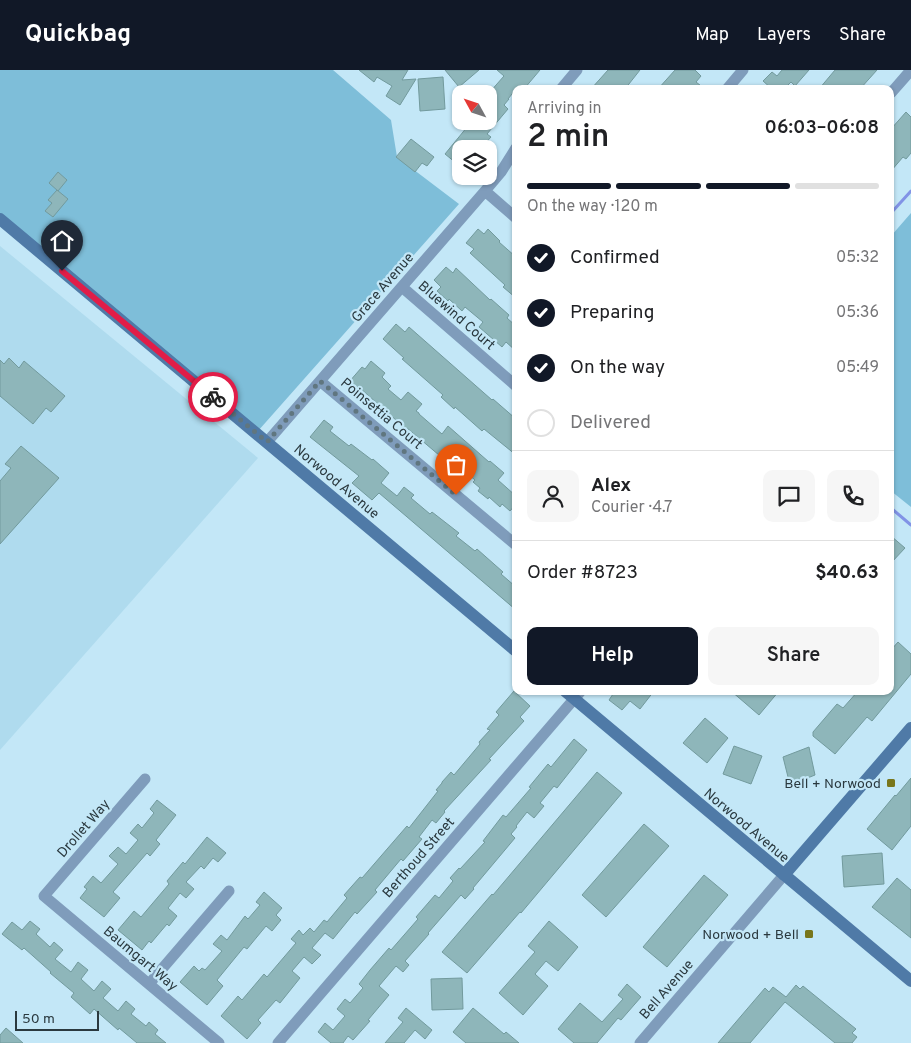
<!DOCTYPE html>
<html lang="en">
<head>
<meta charset="utf-8">
<style>
	:root { --surface:#fff; --page:#f6f6f6; --text:#202124; --muted:#757577; --line:#e0e0e0; --accent:#111827 }
	body { margin:0; font-family:Overpass,sans-serif; background:var(--page); color:var(--text); height:100vh; display:flex; flex-direction:column; font-size:19px; white-space:nowrap }
	* { box-sizing:border-box; margin:0 }
	p { font-size:16px; color:var(--muted) }
	.icon { flex:none; width:28px; height:28px; fill:none; stroke:currentColor; stroke-width:2; stroke-linecap:round; stroke-linejoin:round }
	.map { position:relative; flex:1; overflow:hidden }
	.side { position:absolute; left:512px; top:15px; width:382px; height:610px; display:flex; flex-direction:column; background:var(--surface); border-radius:10px; box-shadow:0 1px 4px #0004 }
	.side>* { flex:none }
	.needle { width:32px; rotate:310deg }
	.fabs { position:absolute; left:452px; top:15px; display:grid; gap:10px }
	.fabs a { display:grid; place-items:center; width:45px; height:45px; border-radius:10px; background:var(--surface); box-shadow:0 1px 4px #0004; font-size:25px }
	.scale { position:absolute; left:15px; bottom:12px; width:84px; box-sizing:border-box; padding-left:5px; border:2px solid #2a393f; border-top:0; font-size:14px; line-height:18px; white-space:nowrap; color:#2a393f; -webkit-text-stroke:4px #c3e7f7; paint-order:stroke }
	.pin { position:absolute; display:grid; place-items:center; width:42px; height:42px; color:#fff; margin:-51px -21px; border-radius:50% 50% 50% 0; rotate:-45deg; box-shadow:0 0 5px #0007 }
	.pin .icon { rotate:45deg }
	.courier { position:absolute; display:grid; place-items:center; width:50px; height:50px; margin:-25px; border:4px solid #e11d48; border-radius:50%; background:#fff; color:#222; box-shadow:0 1px 6px #0007 }
	.head em { font-style:normal; font-weight:600 }
	.head div { display:flex; flex-direction:column-reverse }
	.head { display:flex; align-items:center; justify-content:space-between; height:85px; padding:0 15px }
	h1 { font-size:32px; font-weight:600; line-height:38px }
	.bar { display:grid; grid-template-columns:repeat(4,1fr); gap:8px 5px; align-content:center; height:60px; padding:0 15px }
	.bar i { height:6px; border-radius:4px; background:var(--line) }
	.bar .current { background:var(--accent) }
	.bar p { grid-column:span 4 }
	.line { display:flex; align-items:center; gap:12px; padding:0 15px; border-top:1px solid var(--line) }
	.line div { flex:1 }
	.round { display:grid; place-items:center; flex:none; width:52px; height:52px; border-radius:10px; background:var(--page) }
	ol { padding:0 15px; list-style:none }
	li { display:flex; align-items:center; gap:15px; height:55px }
	li p { margin-inline-start:auto }
	li .icon { padding:5px; border-radius:50%; background:var(--accent); color:#fff; stroke-width:4 }
	li:last-child { color:var(--muted) }
	li i { width:28px; height:28px; border:2px solid var(--line); border-radius:50% }
	.cta { display:flex; gap:10px; margin-top:auto; padding:10px 15px }
	.cta a { flex:1; height:58px; border-radius:10px; background:var(--accent); color:#fff; font-size:20px; font-weight:600; line-height:58px; text-align:center }
	.cta a+a { background:var(--page); color:var(--text) }
	header { display:flex; align-items:center; gap:30px; box-sizing:border-box; height:70px; padding:0 25px; background:var(--accent); color:#fff }
	header strong { font-size:24px }
	nav { display:flex; gap:28px; margin-inline-start:auto; font-size:18px }
	.map>svg:first-child { display:block }
</style>
</head>
<body>
<header>
<strong>Quickbag</strong>
<nav><a>Map</a><a>Layers</a><a>Share</a></nav>
</header>
<div class="map">
<svg width="911" height="973" viewBox="0 0 911 973">
	<rect width="100%" height="100%" fill="#c3e7f7"/>
	<!-- built -->
	<path fill="#afdbee" d="M0,176L258,388L0,680Z"/>
	<!-- green -->
	<path fill="#7ebed9" d="M0,0H333L391,50L397,87L459,134L258,361L0,148Z
		M911,143V437L891,421V166Z"/>
	<g fill="none" stroke-linecap="round" stroke-linejoin="round">
		<!-- stream -->
		<path stroke="#8193e6" stroke-width="3" d="M891,143L911,121
			M891,438L911,455"/>
	</g>
	<!-- building -->
	<path fill="#8eb6ba" stroke="#729a9d" d="M359,0H408L402,10L416,9L400,35L386,26L392,16L377,7L374,12Z
		M445,0H479L459,17Z
		M497,0H540L524,19H516L508,29H509L504,35L508,39L487,64L491,67L480,79H461V97L445,84L472,51H489V23L504,6Z
		M608,0H640L625,19H591Z
		M675,0H695L701,6L696,12L705,19H658Z
		M782,0H809L795,16L791,12L784,19H772L763,11L772,2L777,6Z
		M835,0H877L860,19H819Z
		M443,7L445,39L420,41L418,9Z
		M906,42L911,47V83L906,89L903,87L891,101V59Z
		M411,69L434,87L427,96L422,93L415,102L396,87Z
		M58,102L67,110L58,121L49,113Z
		M57,120L68,129L53,147L45,141L52,133L48,130Z
		M478,159L484,164L488,159L500,171L499,172L516,187V228L503,217L505,215L470,183L474,179L466,173Z
		M446,197L453,203L456,198L490,230L491,229L509,245L507,248L516,256V281L506,272L502,277L479,257L483,252L465,237L462,241L449,229L448,231L437,221L441,217L434,210Z
		M396,254L405,262L409,257L492,330L493,329L516,349V385L484,359L482,361L455,337L454,339L441,327L443,325L402,289L404,288L383,269Z
		M9,288L19,298L24,291L65,326L51,342L46,338L33,354L0,326V290L4,294Z
		M371,291L385,303L382,307L391,316L388,319L401,330L408,322L422,334L416,341L419,343V344L442,364L448,356L489,392L490,391L504,403L498,410L516,426V434L510,441L502,434L500,437L489,427L488,429L478,421L480,418L473,412L475,410L462,399L459,402L407,358L406,359L360,318L358,320L349,312L362,297L365,299Z
		M324,350L333,357L330,361L349,376L351,374L372,390L373,389L389,403L381,413L397,426L404,417L414,425L411,428L430,444L432,442L459,463L456,466L475,481L477,479L503,502L501,504L516,517V540L379,423L372,430L352,413L359,406L310,367Z
		M21,376L59,408L0,474V411L11,398L5,394Z
		M891,466L905,478L891,493Z
		M898,572L911,584V604L872,651L867,647L835,684L813,666V662L837,634L843,638L858,621H891V580Z
		M514,621L530,636L520,647L524,651L489,689L491,690L444,741L445,742L436,753L432,750L419,767L422,769L403,791L401,789L375,820L377,822L357,844L355,842L333,869L325,863L312,878L321,885L312,894L304,887L292,901L300,908L280,933L276,930L258,950L261,953L247,969L221,946L238,926L242,930L264,904L267,907L296,873L291,869L299,860L303,865L310,858L314,862L324,850L327,852L347,828L344,825L360,807L362,808L407,756L409,758L438,721L436,720L442,713V712L451,702L454,705L480,674L479,672L490,660L487,659L499,645L496,642Z
		M615,621H654L640,639L630,631L622,640L609,630Z
		M731,621H779L759,645Z
		M705,648L728,668L707,693L683,673Z
		M574,669L587,680L557,718L554,716L540,733L544,736L534,748L527,742L516,756L517,757L511,764L515,768L473,818L474,819L465,829L461,825L428,863L429,864L405,891L409,895L403,902L396,896L379,916L389,925L368,950L370,951L353,970L348,966L343,973H331L318,962L325,953L333,960L345,946L337,939L345,929L350,933L363,918L359,914L370,900L389,878L391,880L418,849L416,847L435,825L439,828L453,811L450,808L459,798L460,799L485,772L483,771L503,745L506,747L531,718L529,717L548,694L551,697Z
		M734,676L762,686L751,714L723,704Z
		M809,677L815,705L790,715L783,687Z
		M597,702L622,723L521,843L520,842L467,903L442,882L492,824L493,825Z
		M911,708V756L892,780L867,759L895,725L896,726Z
		M157,730L176,745L156,770L160,774L150,786L147,783L113,822L120,828L104,847L80,828L87,819L84,817L93,806L101,813L118,794L109,786L118,777L126,784L138,770L130,763L138,754L142,758L154,743L150,739Z
		M644,754L669,776L606,847L582,825Z
		M207,767L226,783L218,792L213,788L204,799L201,796L186,812L194,819L186,828L180,823L168,838L177,846L169,856L167,854L151,873L149,871L142,880L118,860L134,841L141,847L169,814L167,811L183,792L185,794Z
		M882,783L884,814L844,817L842,786Z
		M704,805L728,825L667,897L643,877Z
		M897,808L911,820V868L872,837Z
		M264,822L282,838L276,845L281,850L272,861L266,856L247,879L244,877L217,910L223,916L207,935L180,912L194,896L199,901L202,898L205,900L222,881L213,874L221,865L227,870L245,846L248,849L260,835L256,832Z
		M30,851L40,859L36,864L50,877L54,872L63,880L55,889L71,902L78,892L88,900L81,909L94,921L102,911L111,919L103,928L118,941L126,931L135,939L131,944L146,956L149,952L158,960L155,964L166,973H137L119,958L118,960L94,939L90,944L71,927L74,923L50,903L51,902L24,878L22,880L2,864L12,852L22,860Z
		M549,851L578,877L558,901L546,891L535,904L548,916L523,945L499,923L535,882L528,876Z
		M462,908L463,939L432,940L431,909Z
		M627,914L641,927L621,950L618,948L597,973H574L558,959L580,933L602,952L623,929L618,925Z
		M796,915L800,919L803,916L856,959L852,963L857,967L852,973H835L785,932L750,973H718L765,918L769,922L773,917L786,927Z
		M406,938L432,960L425,969L415,960L404,973H385L403,952L398,948Z
		M473,938L504,964L506,962L519,973H466L453,962Z
		M6,958L23,973H0V965Z"/>
	<g fill="none" stroke-linecap="round" stroke-linejoin="round">
		<!-- minor -->
		<path stroke="#7f9cbb" stroke-width="11" d="M561,19L577,0
			M727,19L743,0
			M891,23L911,0
			M485,121L516,148
			M402,217L516,316
			M320,311L516,475
			M267,372L485,121L501,102L516,78
			M145,709L44,826L219,973
			M149,914L229,821
			M278,973L581,621
			M640,973L784,805"/>
		<!-- secondary -->
		<path stroke="#4f7aa7" stroke-width="12" d="M0,149L516,581
			M565,621L911,911
			M784,805L911,658"/>
	</g>
	<g fill="none" stroke-linecap="round" stroke-linejoin="round">
		<!-- done -->
		<path stroke="#60767f" stroke-width="5" stroke-dasharray="0 9" d="M213,327L267,372L320,311L456,425"/>
		<!-- route -->
		<path stroke="#e11d48" stroke-width="6" d="M62,201L213,327"/>
	</g>
	<!-- markers -->
	<g fill="#78761b" stroke="#c3e7f7" stroke-width="2">
		<rect x="886" y="708" width="10" height="10" rx="2.5"/>
		<rect x="804" y="859" width="10" height="10" rx="2.5"/>
	</g>
	<g text-anchor="middle" stroke-width="4.5" stroke-linejoin="round" paint-order="stroke">
		<!-- street labels -->
		<g font-size="14" fill="#2a393f" stroke="#c3e7f7">
			<text transform="translate(382 217) rotate(-49)" y="5">Grace Avenue</text>
			<text transform="translate(457 245) rotate(41)" y="5">Bluewind Court</text>
			<text transform="translate(382 343) rotate(40)" y="5">Poinsettia Court</text>
			<text transform="translate(337 411) rotate(40)" y="5">Norwood Avenue</text>
			<text transform="translate(747 755) rotate(40)" y="5">Norwood Avenue</text>
			<text transform="translate(83 758) rotate(-49)" y="5">Drollet Way</text>
			<text transform="translate(418 787) rotate(-49)" y="5">Berthoud Street</text>
			<text transform="translate(141 888) rotate(40)" y="5">Baumgart Way</text>
			<text transform="translate(666 919) rotate(-49)" y="5">Bell Avenue</text>
		</g>
		<!-- poi labels -->
		<g font-size="14" fill="#2a393f" stroke="#c3e7f7" text-anchor="end">
			<text x="881" y="718">Bell + Norwood</text>
			<text x="799" y="869">Norwood + Bell</text>
		</g>
	</g>
</svg>
<div class="fabs">
<a><svg class="needle" viewBox="-14 -14 28 28"><path d="M0-13l5 13h-10z" fill="#e53935"/><path d="M0 13l5-13h-10z" fill="#757577"/></svg></a>
<a><svg class="icon" aria-label="layers" viewBox="0 0 24 24"><path d="M12 4l9 5-9 5-9-5zM3 14l9 5 9-5"/></svg></a>
</div>
<div class="scale">50 m</div>
<div class="pin" style="left:456px;top:425px;background:#ea580c"><svg class="icon" aria-label="bag" viewBox="0 0 24 24"><path d="M5 8h14l-1 12H6zM9 8a3 3 0 0 1 6 0"/></svg></div>
<div class="pin" style="left:62px;top:201px;background:#1f2937"><svg class="icon" aria-label="home" viewBox="0 0 24 24"><path d="M3 11l9-7 9 7M6 9v11h12V9"/></svg></div>
<div class="courier" style="left:213px;top:327px"><svg class="icon" aria-label="bike" viewBox="0 0 24 24"><circle cx="6" cy="16" r="4"/><circle cx="18" cy="16" r="4"/><path d="M6 16l4-8h5l3 8M10 8l3 8H6M13 5h3"/></svg></div>
<section class="side">
<div class="head"><div><h1>2 min</h1><p>Arriving in</p></div><em>06:03–06:08</em></div>
<div class="bar"><i class="current"></i><i class="current"></i><i class="current"></i><i></i><p>On the way · 120 m</p></div>
<ol>
<li><svg class="icon" aria-label="check" viewBox="0 0 24 24"><path d="M5 12l5 5 9-10"/></svg>Confirmed<p>05:32</p></li>
<li><svg class="icon" aria-label="check" viewBox="0 0 24 24"><path d="M5 12l5 5 9-10"/></svg>Preparing<p>05:36</p></li>
<li><svg class="icon" aria-label="check" viewBox="0 0 24 24"><path d="M5 12l5 5 9-10"/></svg>On the way<p>05:49</p></li>
<li><i></i>Delivered</li>
</ol>
<div class="line" style="height:90px"><a class="round"><svg class="icon" aria-label="person" viewBox="0 0 24 24"><circle cx="12" cy="8" r="4"/><path d="M4 21q1-7 8-7t8 7"/></svg></a><div><b>Alex</b><p>Courier · 4.7</p></div><a class="round"><svg class="icon" aria-label="chat" viewBox="0 0 24 24"><path d="M4 5h16v11H9l-5 4z"/></svg></a><a class="round"><svg class="icon" aria-label="phone" viewBox="0 0 24 24"><path d="M5 4h4l2 5-3 2q2 4 5 5l2-3 5 2v4C11 20 4 13 5 4z"/></svg></a></div>
<div class="line" style="height:65px"><div>Order #8723</div><b>$40.63</b></div>
<div class="cta"><a>Help</a><a>Share</a></div>
</section>
</div>
</body>
</html>
